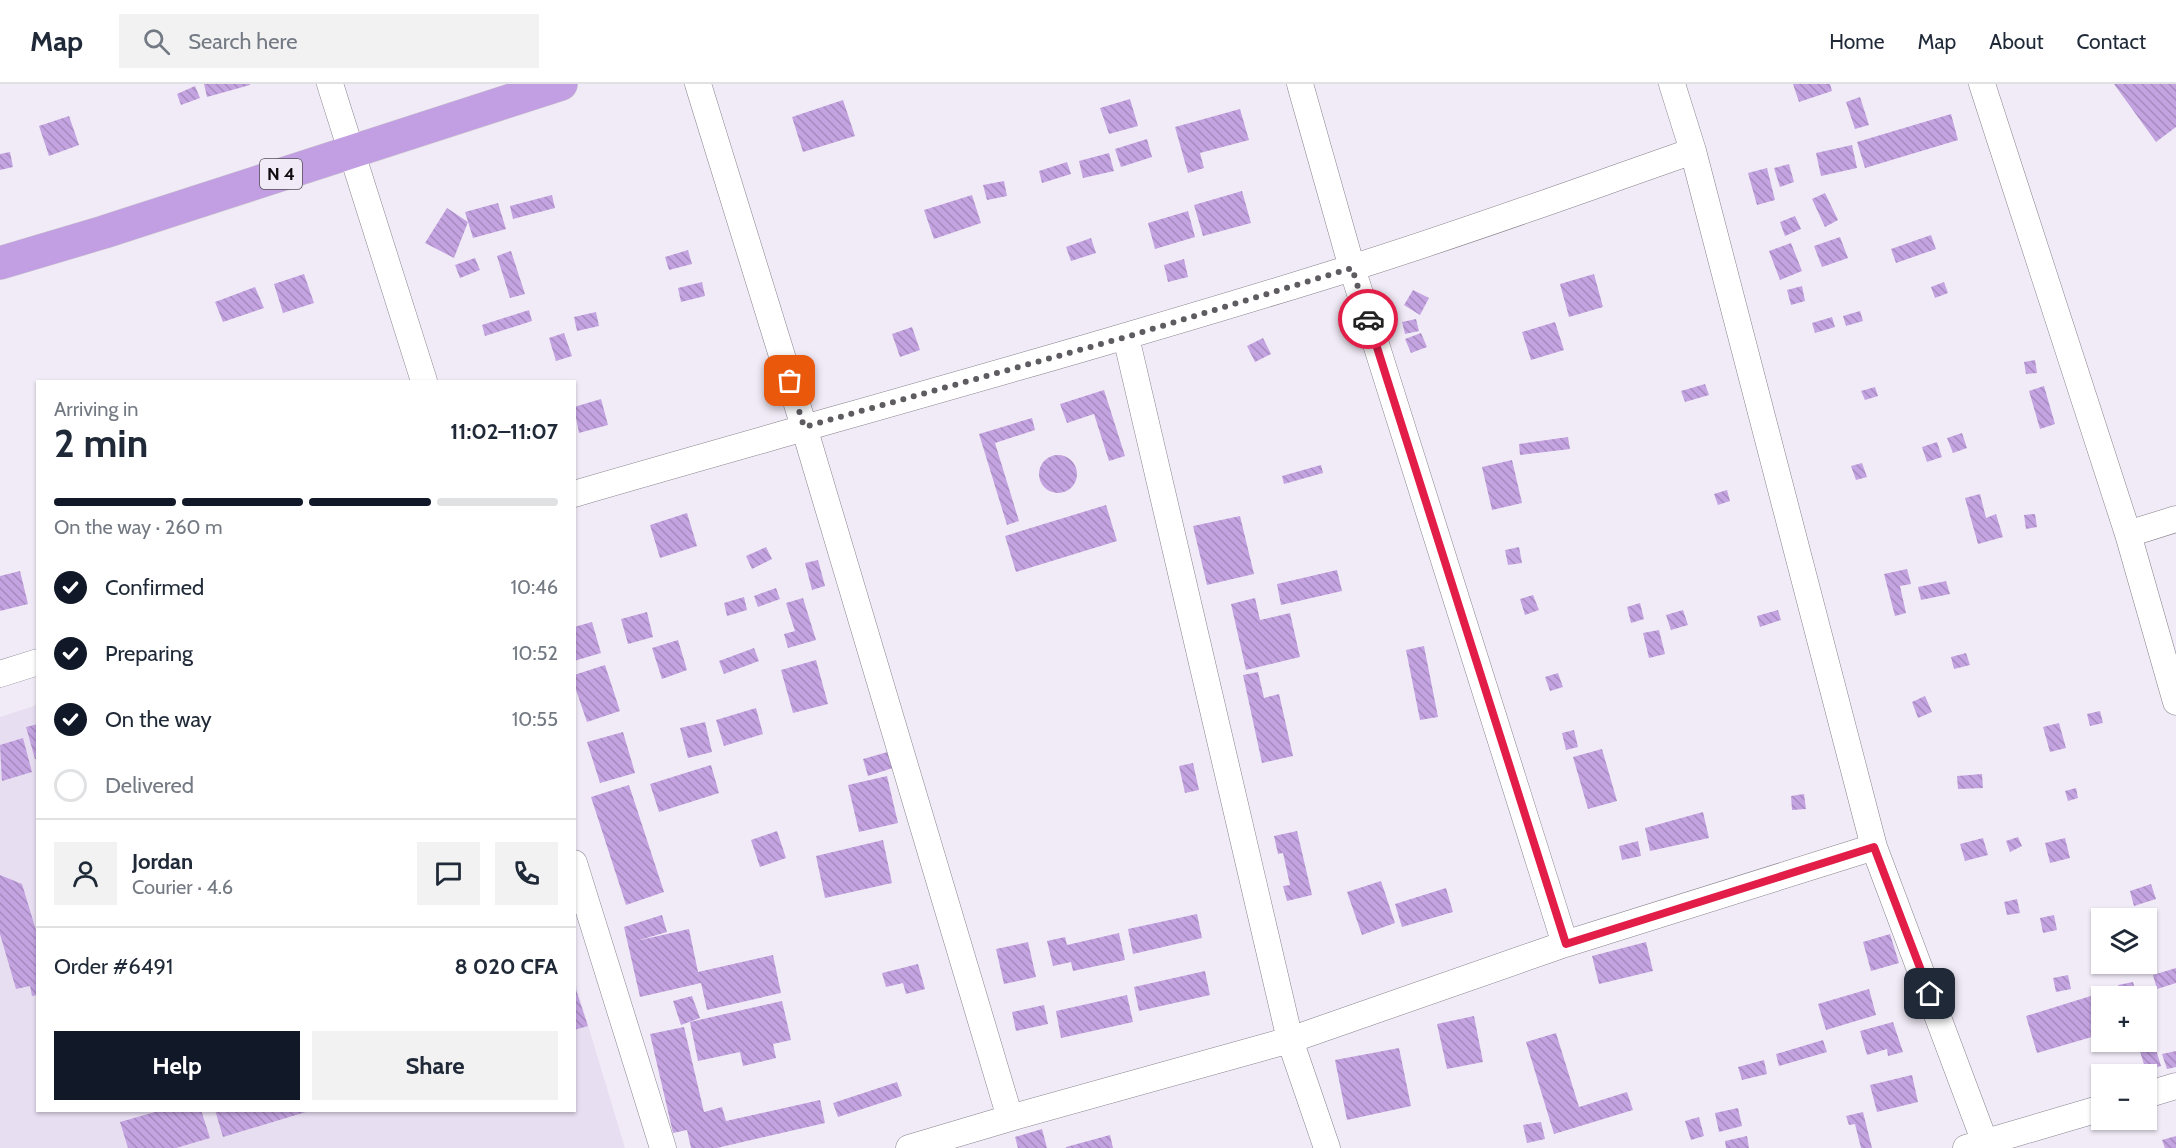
<!DOCTYPE html>
<html lang="en">
<head>
<meta charset="utf-8">
<style>
	:root { --surface:#fff; --page:#f2f2f3; --text:#1f2937; --muted:#747a83; --line:#e0e1e3; --accent:#111827 }
	body { margin:0; font-family:Cabin,sans-serif; background:var(--page); color:var(--text); height:100vh; display:flex; flex-direction:column; font-size:22px; white-space:nowrap }
	* { box-sizing:border-box; margin:0 }
	p { font-size:20px; color:var(--muted) }
	.icon { flex:none; width:33px; height:33px; fill:none; stroke:currentColor; stroke-width:2; stroke-linecap:round; stroke-linejoin:round }
	.map { position:relative; flex:1; overflow:hidden }
	.details { position:absolute; left:36px; top:296px; width:540px; height:732px; display:flex; flex-direction:column; background:var(--surface); border-radius:0px; box-shadow:0 2px 4px #0004 }
	.details>* { flex:none }
	.buttons { position:absolute; left:2091px; top:824px; display:grid; gap:12px }
	.buttons a { display:grid; place-items:center; width:66px; height:66px; border-radius:0px; background:var(--surface); box-shadow:0 2px 4px #0004; font-size:30px }
	.pin { position:absolute; display:grid; place-items:center; width:51px; height:51px; color:#fff; margin:-26px; border-radius:12px; box-shadow:0 3px 9px #0006 }
	.courier { position:absolute; display:grid; place-items:center; width:60px; height:60px; margin:-30px; border:4px solid #e11d48; border-radius:50%; background:#fff; color:#222; box-shadow:0 2px 8px #0007 }
	.head em { font-style:normal; font-weight:700 }
	.head div { display:flex; flex-direction:column-reverse }
	.head { display:flex; align-items:center; justify-content:space-between; height:102px; padding:0 18px }
	h1 { font-size:39px; font-weight:700; line-height:45px }
	.bar { display:grid; grid-template-columns:repeat(4,1fr); gap:9px 6px; align-content:center; height:72px; padding:0 18px }
	.bar i { height:8px; border-radius:4px; background:var(--line) }
	.bar .selected { background:var(--accent) }
	.bar p { grid-column:span 4 }
	.line { display:flex; align-items:center; gap:15px; padding:0 18px; border-top:2px solid var(--line) }
	.line div { flex:1 }
	.round { display:grid; place-items:center; flex:none; width:63px; height:63px; border-radius:0px; background:var(--page) }
	ol { padding:0 18px; list-style:none }
	li { display:flex; align-items:center; gap:18px; height:66px }
	li p { margin-inline-start:auto }
	li .icon { padding:6px; border-radius:50%; background:var(--accent); color:#fff; stroke-width:4 }
	li:last-child { color:var(--muted) }
	li i { width:33px; height:33px; border:3px solid var(--line); border-radius:50% }
	.button { display:flex; gap:12px; margin-top:auto; padding:12px 18px }
	.button a { flex:1; height:69px; border-radius:0px; background:var(--accent); color:#fff; font-size:24px; font-weight:700; line-height:69px; text-align:center }
	.button a+a { background:var(--page); color:var(--text) }
	header { display:flex; align-items:center; gap:36px; box-sizing:border-box; height:84px; padding:0 30px; background:var(--surface); border-bottom:2px solid var(--line) }
	header strong { font-size:28px }
	nav { display:flex; gap:33px; margin-inline-start:auto; font-size:21px }
	.search { width:420px; height:54px; background:var(--page); display:flex; align-items:center; gap:15px; box-sizing:border-box; padding:0 21px; border-radius:0px; color:var(--muted); font-size:22px }
	.map>svg:first-child { display:block }
</style>
</head>
<body>
<header>
<strong>Map</strong>
<div class="search"><svg class="icon" aria-label="search" viewBox="0 0 24 24"><circle cx="10" cy="10" r="6"/><path d="M15 15l6 6"/></svg>Search here</div>
<nav><a>Home</a><a>Map</a><a>About</a><a>Contact</a></nav>
</header>
<div class="map">
<svg width="2176" height="1064" viewBox="0 0 2176 1064">
	<defs>
		<pattern id="building-back-hatch" width="6" height="6" patternUnits="userSpaceOnUse" patternTransform="scale(1.5)"><rect width="6" height="6" fill="#c4a3e1"/><path d="M-1 5l2 2M0 0l6 6M5-1l2 2" fill="none" stroke="#a78bc0"/></pattern>
	</defs>
	<rect width="100%" height="100%" fill="#f1ebf7"/>
	<!-- built -->
	<path fill="#e7def1" d="M37,621L38,1026H574L575,898L625,1064H0V633Z"/>
	<!-- building -->
	<path fill="url(#building-back-hatch)" d="M204,0H250V1L207,13Z
		M1793,0H1830L1832,7L1799,18Z
		M2114,0H2176V43L2156,58Z
		M195,2L200,14L181,21L177,10Z
		M1860,13L1869,41L1855,45L1846,18Z
		M1130,15L1138,42L1109,50L1100,24Z
		M843,16L855,52L803,68L792,33Z
		M1240,25L1249,56L1200,69L1204,84L1188,89L1175,43Z
		M1951,30L1958,56L1865,84L1857,58Z
		M69,32L79,61L49,72L39,42Z
		M1147,55L1152,73L1121,83L1115,65Z
		M1852,61L1857,84L1821,92L1816,69Z
		M10,68L13,83L0,86V70Z
		M1109,69L1114,87L1083,94L1079,77Z
		M1067,78L1071,90L1042,99L1039,87Z
		M1789,80L1794,98L1780,103L1774,84Z
		M1767,84L1775,116L1757,121L1748,89Z
		M1004,97L1007,112L987,116L983,101Z
		M1242,107L1251,139L1203,152L1194,121Z
		M1825,109L1838,136L1825,143L1812,115Z
		M552,111L555,124L513,135L510,122Z
		M972,111L981,139L934,155L924,126Z
		M498,119L506,145L473,154L465,128Z
		M447,124L468,138L454,174L425,159Z
		M1188,127L1195,153L1155,165L1148,139Z
		M1795,132L1801,145L1785,152L1780,138Z
		M1931,151L1936,165L1896,179L1891,165Z
		M1840,153L1848,174L1822,183L1814,162Z
		M1091,154L1096,169L1071,177L1066,163Z
		M1791,159L1802,187L1780,196L1769,167Z
		M688,166L692,180L669,186L665,173Z
		M511,167L525,210L510,214L497,172Z
		M475,174L480,186L460,194L455,181Z
		M1184,175L1188,193L1168,198L1164,181Z
		M304,190L314,219L283,229L274,200Z
		M1594,190L1603,223L1569,233L1560,200Z
		M702,198L705,212L681,218L678,204Z
		M1944,198L1948,209L1935,214L1931,203Z
		M1802,202L1805,217L1791,221L1787,206Z
		M255,203L264,224L223,238L215,218Z
		M1413,206L1429,214L1420,231L1404,221Z
		M529,226L532,237L485,252L482,241Z
		M1860,227L1863,237L1846,242L1843,232Z
		M596,228L599,242L577,247L574,233Z
		M1832,233L1835,243L1815,249L1812,239Z
		M1416,235L1419,247L1405,250L1402,238Z
		M1555,238L1564,266L1531,276L1522,248Z
		M912,243L920,266L900,273L892,250Z
		M564,249L572,272L556,277L549,254Z
		M1421,249L1427,263L1411,269L1405,255Z
		M1263,254L1271,270L1255,278L1247,262Z
		M2035,276L2037,289L2026,290L2024,278Z
		M1705,300L1709,311L1685,318L1681,307Z
		M2044,302L2055,340L2040,345L2029,307Z
		M1875,303L1878,312L1865,316L1861,307Z
		M1104,306L1125,372L1109,377L1094,330L1067,339L1060,320Z
		M601,315L608,341L579,349L574,323Z
		M1032,334L1035,346L995,359L1019,437L1007,441L979,350Z
		M1962,349L1967,364L1953,369L1947,354Z
		M1568,353L1570,365L1520,371L1519,360Z
		M1937,358L1942,373L1927,378L1922,363Z
		M1039 390a19 19 0 1 1 38 0a19 19 0 1 1-38 0Z
		M1512,376L1522,419L1492,426L1482,383Z
		M1862,379L1867,393L1856,396L1851,382Z
		M1321,381L1323,389L1284,400L1282,392Z
		M1727,406L1730,417L1718,421L1714,410Z
		M1980,410L1986,434L1996,430L2003,453L1978,460L1965,414Z
		M1106,421L1117,457L1016,488L1005,452Z
		M687,429L697,462L660,474L650,441Z
		M2035,430L2037,443L2026,445L2024,431Z
		M1240,432L1254,490L1207,501L1193,442Z
		M766,463L772,475L752,485L746,472Z
		M1519,463L1522,479L1508,481L1505,466Z
		M818,476L825,502L812,506L805,479Z
		M1907,485L1911,500L1900,502L1906,529L1895,532L1884,490Z
		M1337,486L1342,507L1281,521L1277,500Z
		M20,487L28,520L0,527V492Z
		M1946,497L1950,510L1921,516L1918,503Z
		M776,504L780,515L758,523L754,512Z
		M1533,511L1539,526L1525,531L1520,515Z
		M744,513L747,526L727,532L724,519Z
		M803,514L816,556L788,564L784,550L795,547L786,519Z
		M1255,514L1260,536L1290,529L1300,573L1246,586L1231,520Z
		M1640,519L1644,535L1631,539L1627,523Z
		M1683,526L1688,541L1671,546L1666,531Z
		M1778,526L1781,536L1760,543L1757,532Z
		M647,528L653,553L628,560L621,535Z
		M592,538L601,569L574,577V543Z
		M1659,546L1665,570L1649,574L1643,549Z
		M678,556L687,586L662,595L652,564Z
		M1424,562L1438,633L1420,636L1406,566Z
		M754,564L759,577L724,590L719,577Z
		M1966,569L1970,581L1954,585L1951,573Z
		M816,576L828,620L793,629L781,586Z
		M605,581L620,627L587,638L574,600V591Z
		M1258,588L1264,614L1279,610L1293,672L1262,679L1243,591Z
		M1558,589L1563,603L1550,607L1545,593Z
		M1925,612L1932,628L1918,634L1912,618Z
		M756,624L763,650L724,662L716,636Z
		M2100,627L2103,639L2090,642L2087,630Z
		M705,638L712,668L688,674L680,644Z
		M2059,639L2066,664L2050,668L2043,643Z
		M38,640V675H35L26,643Z
		M1574,646L1578,663L1566,666L1562,649Z
		M623,648L635,689L600,699L587,658Z
		M23,654L32,688L2,697L0,661Z
		M1602,665L1617,717L1588,725L1573,673Z
		M891,667L896,683L868,692L863,675Z
		M1193,679L1199,706L1185,709L1179,682Z
		M711,681L719,709L659,728L650,700Z
		M1982,690L1983,704L1958,705L1957,692Z
		M887,692L898,739L859,748L848,701Z
		M629,701L664,808L626,821L591,713Z
		M2076,704L2078,714L2068,717L2065,707Z
		M1804,710L1806,725L1792,726L1791,712Z
		M1703,728L1709,754L1650,767L1645,744Z
		M777,747L786,774L760,783L751,756Z
		M1297,747L1312,811L1287,817L1283,802L1290,801L1283,769L1278,770L1274,752Z
		M2018,753L2022,762L2010,768L2006,757Z
		M1983,754L1988,771L1965,777L1960,760Z
		M2065,754L2070,774L2050,779L2045,759Z
		M883,756L892,799L825,814L816,772Z
		M1638,757L1641,772L1622,776L1619,762Z
		M0,791L22,800L38,853V911L32,912L30,902L16,905L0,850Z
		M1381,797L1395,839L1362,851L1347,808Z
		M2151,800L2156,815L2134,822L2130,807Z
		M1446,804L1453,828L1402,843L1395,820Z
		M2017,815L2020,829L2007,831L2004,818Z
		M1197,830L1202,854L1133,870L1128,845Z
		M662,831L667,848L636,857L689,845L698,888L773,871L781,909L707,926L701,899L640,913L624,843Z
		M2054,831L2057,846L2043,849L2040,834Z
		M1119,849L1125,876L1073,887L1071,878L1053,882L1047,857L1065,853L1067,861Z
		M1890,850L1899,879L1871,887L1863,858Z
		M1028,858L1036,893L1004,900L996,865Z
		M1646,858L1653,887L1599,900L1592,872Z
		M918,880L925,905L906,910L903,899L886,903L882,889Z
		M2176,884V899L2157,905L2153,891Z
		M1205,887L1210,911L1139,927L1134,903Z
		M2068,891L2071,905L2056,908L2053,894Z
		M2133,898L2137,912H2122L2118,901Z
		M574,900L588,942L574,946Z
		M1869,905L1876,931L1826,946L1818,920Z
		M2110,906L2112,912H2102V950L2037,969L2026,932Z
		M1127,911L1133,938L1061,954L1056,927Z
		M692,912L700,934L681,941L673,917Z
		M782,917L791,956L773,960L776,974L743,982L740,968L698,977L690,938Z
		M1044,921L1048,940L1016,947L1012,928Z
		M1474,932L1483,978L1447,985L1437,940Z
		M1893,938L1903,968L1888,972L1887,965L1867,971L1860,947Z
		M684,943L704,1028L722,1023L726,1037L820,1016L825,1039L717,1064H691L687,1046L673,1049L650,950Z
		M1556,949L1579,1023L1627,1008L1633,1026L1554,1050L1526,958Z
		M1823,956L1827,968L1779,982L1776,970Z
		M2154,959L2161,982L2146,987L2139,964Z
		M1399,964L1411,1022L1347,1036L1335,976Z
		M2176,967V983L2167,985L2162,970Z
		M1764,976L1767,990L1742,996L1738,983Z
		M2130,980L2133,990H2100V988Z
		M1912,991L1918,1018L1877,1028L1870,1001Z
		M897,998L902,1012L838,1033L833,1019Z
		M1738,1024L1742,1042L1719,1048L1715,1029Z
		M162,1026H201L210,1054L176,1064H128L120,1038Z
		M215,1026H309V1027L223,1053Z
		M1863,1028L1872,1064H1861L1855,1040L1849,1041L1846,1032Z
		M1699,1033L1704,1052L1691,1056L1685,1037Z
		M1541,1038L1545,1055L1527,1059L1523,1041Z
		M1042,1045L1047,1064H1018L1015,1053Z
		M1110,1051L1113,1064H1066V1063Z
		M1747,1052L1749,1064H1726L1725,1057Z
		M2176,1052V1064H2165L2162,1056Z"/>
	<g fill="none" stroke-linecap="round" stroke-linejoin="round">
		<defs>
			<path id="minor" d="M330,0L424,297
				M698,0L804,343L1010,1034
				M1300,0L1352,184L1565,860
				M1672,0L1693,67L1874,763L1987,1064
				M1982,0L2128,450L2176,618
				M1126,253L1290,956L1327,1064
				M574,410C832,335 1092,265 1348,185C1464,149 1578,107 1693,67
				M2128,450L2176,435
				M0,590L38,578
				M574,779L663,1064
				M2146,1011L2176,1002
				M909,1064L1010,1034L1290,956L1565,860L1874,763
				M1966,1064L2102,1024"/>
			<path id="trunk" d="M0,179L104,148L561,0"/>
		</defs>
		<!-- minor casing -->
		<use href="#minor" stroke="#87828c" stroke-width="27"/>
		<!-- trunk casing -->
		<use href="#trunk" stroke="#cfcfcf" stroke-width="34"/>
		<!-- minor -->
		<use href="#minor" stroke="#fff" stroke-width="26"/>
		<!-- trunk -->
		<use href="#trunk" stroke="#c29ee2" stroke-width="33"/>
	</g>
	<g fill="none" stroke-linecap="round" stroke-linejoin="round">
		<!-- done -->
		<path stroke="#5e5b61" stroke-width="6" stroke-dasharray="0 10.8" d="M790,297L804,343L1126,253L1352,184L1368,235"/>
		<!-- route -->
		<path stroke="#e11d48" stroke-width="8" d="M1368,235L1566,860L1874,763L1930,910"/>
	</g>
	<g text-anchor="middle" stroke-width="6" stroke-linejoin="round" paint-order="stroke">
		<!-- shield labels -->
		<rect fill="#f1ebf7" stroke="#535055" stroke-width="1.5" x="260" y="75" width="42" height="30" rx="4.5"/>
		<g font-size="18" font-weight="bold" fill="#0f0d10">
			<text x="281" y="96">N 4</text>
		</g>
	</g>
</svg>
<div class="buttons">
<a><svg class="icon" aria-label="layers" viewBox="0 0 24 24"><path d="M12 4l9 5-9 5-9-5zM3 14l9 5 9-5"/></svg></a>
<a>+</a>
<a>−</a>
</div>
<div class="pin" style="left:790px;top:297px;background:#ea580c"><svg class="icon" aria-label="bag" viewBox="0 0 24 24"><path d="M5 8h14l-1 12H6zM9 8a3 3 0 0 1 6 0"/></svg></div>
<div class="pin" style="left:1930px;top:910px;background:#1f2937"><svg class="icon" aria-label="home" viewBox="0 0 24 24"><path d="M3 11l9-7 9 7M6 9v11h12V9"/></svg></div>
<div class="courier" style="left:1368px;top:235px"><svg class="icon" aria-label="car" viewBox="0 0 24 24"><path d="M5 17H2v-5l4-1 3-4h7l3 4 3 1v5h-3M9 17h6M6 11h13"/><circle cx="7" cy="17" r="2"/><circle cx="17" cy="17" r="2"/></svg></div>
<section class="details">
<div class="head"><div><h1>2 min</h1><p>Arriving in</p></div><em>11:02–11:07</em></div>
<div class="bar"><i class="selected"></i><i class="selected"></i><i class="selected"></i><i></i><p>On the way · 260 m</p></div>
<ol>
<li><svg class="icon" aria-label="check" viewBox="0 0 24 24"><path d="M5 12l5 5 9-10"/></svg>Confirmed<p>10:46</p></li>
<li><svg class="icon" aria-label="check" viewBox="0 0 24 24"><path d="M5 12l5 5 9-10"/></svg>Preparing<p>10:52</p></li>
<li><svg class="icon" aria-label="check" viewBox="0 0 24 24"><path d="M5 12l5 5 9-10"/></svg>On the way<p>10:55</p></li>
<li><i></i>Delivered</li>
</ol>
<div class="line" style="height:108px"><a class="round"><svg class="icon" aria-label="person" viewBox="0 0 24 24"><circle cx="12" cy="8" r="4"/><path d="M4 21q1-7 8-7t8 7"/></svg></a><div><b>Jordan</b><p>Courier · 4.6</p></div><a class="round"><svg class="icon" aria-label="chat" viewBox="0 0 24 24"><path d="M4 5h16v11H9l-5 4z"/></svg></a><a class="round"><svg class="icon" aria-label="phone" viewBox="0 0 24 24"><path d="M5 4h4l2 5-3 2q2 4 5 5l2-3 5 2v4C11 20 4 13 5 4z"/></svg></a></div>
<div class="line" style="height:78px"><div>Order #6491</div><b>8 020 CFA</b></div>
<div class="button"><a>Help</a><a>Share</a></div>
</section>
</div>
</body>
</html>
